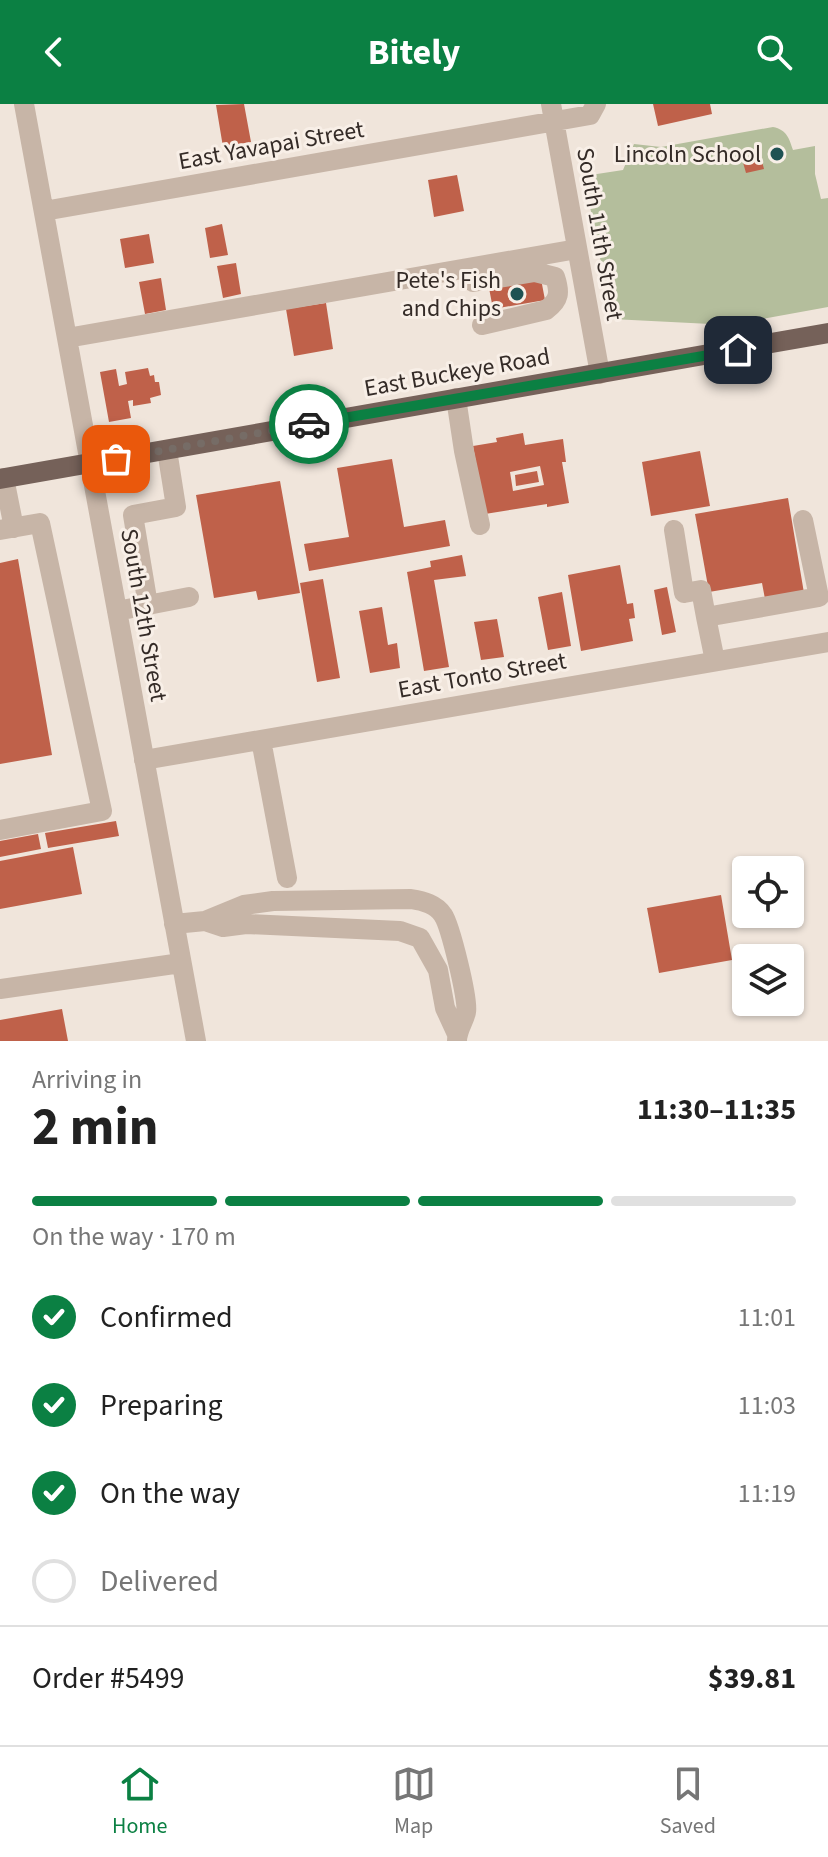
<!DOCTYPE html>
<html lang="en">
<head>
<meta charset="utf-8">
<style>
	:root { --surface:#fff; --page:#f2f2f2; --text:#222; --muted:#767676; --line:#e0e0e0; --accent:#0b8043 }
	body { margin:0; font-family:"Source Sans 3",sans-serif; background:var(--page); color:var(--text); height:100vh; display:flex; flex-direction:column; font-size:30px; white-space:nowrap }
	* { box-sizing:border-box; margin:0 }
	p { font-size:26px; color:var(--muted) }
	.icon { flex:none; width:44px; height:44px; fill:none; stroke:currentColor; stroke-width:2; stroke-linecap:round; stroke-linejoin:round }
	.map { position:relative; height:937px; overflow:hidden }
	.side { display:flex; flex-direction:column; background:var(--surface); flex:1 }
	.side>* { flex:none }
	.tools { position:absolute; left:732px; top:752px; display:grid; gap:16px }
	.tools a { display:grid; place-items:center; width:72px; height:72px; border-radius:8px; background:var(--surface); box-shadow:0 2px 6px #0004; font-size:40px }
	.pin { position:absolute; display:grid; place-items:center; width:68px; height:68px; color:#fff; margin:-34px; border-radius:16px; box-shadow:0 4px 12px #0006 }
	.courier { position:absolute; display:grid; place-items:center; width:80px; height:80px; margin:-40px; border:6px solid #0b8043; border-radius:50%; background:#fff; color:#222; box-shadow:0 2px 10px #0007 }
	.summary em { font-style:normal; font-weight:700 }
	.summary div { display:flex; flex-direction:column-reverse }
	.summary { display:flex; align-items:center; justify-content:space-between; height:136px; padding:0 32px }
	h1 { font-size:52px; font-weight:700; line-height:60px }
	.bar { display:grid; grid-template-columns:repeat(4,1fr); gap:12px 8px; align-content:center; height:96px; padding:0 32px }
	.bar i { height:10px; border-radius:6px; background:var(--line) }
	.bar .active { background:var(--accent) }
	.bar p { grid-column:span 4 }
	.line { display:flex; align-items:center; gap:20px; padding:0 32px; border-top:2px solid var(--line) }
	.line div { flex:1 }
	ol { padding:0 32px; list-style:none }
	li { display:flex; align-items:center; gap:24px; height:88px }
	li p { margin-inline-start:auto }
	li .icon { padding:8px; border-radius:50%; background:var(--accent); color:#fff; stroke-width:4 }
	li:last-child { color:var(--muted) }
	li i { width:44px; height:44px; border:4px solid var(--line); border-radius:50% }
	header { display:flex; justify-content:space-between; align-items:center; height:104px; padding:0 32px; background:var(--accent); color:#fff; font-size:36px; font-weight:700 }
	.tab-bar { display:flex; justify-content:space-around; align-items:center; height:112px; border-top:2px solid var(--line); background:var(--surface); font-size:22px; color:var(--muted) }
	.tab-bar a { display:grid; justify-items:center; gap:4px }
	.tab-bar .active { color:var(--accent) }
	.map>svg:first-child { display:block }
</style>
</head>
<body>
<header><svg class="icon" aria-label="back" viewBox="0 0 24 24"><path d="M15 5l-7 7 7 7"/></svg>Bitely<svg class="icon" aria-label="search" viewBox="0 0 24 24"><circle cx="10" cy="10" r="6"/><path d="M15 15l6 6"/></svg></header>
<div class="map">
<svg width="828" height="937" viewBox="0 0 828 937">
	<rect width="100%" height="100%" fill="#f0e5db"/>
	<!-- green -->
	<path fill="#b4be9c" d="M773,23C787,26 789,34 793,46L815,42V70L821,95L828,94V203L730,221L612,215L584,72L623,66L634,40L661,43Z"/>
	<!-- building -->
	<path fill="#bf614a" fill-rule="evenodd" d="M244,0L251,38L223,43L216,1Z
		M653,0H710L712,10L658,22Z
		M760,50L764,65L746,69L742,55Z
		M457,71L464,107L434,113L428,76Z
		M222,120L228,151L210,154L205,124Z
		M149,130L154,159L125,164L120,135Z
		M236,159L241,190L223,194L217,162Z
		M161,174L166,206L145,210L139,178Z
		M541,175L545,196L493,205L489,184Z
		M326,199L333,245L294,252L286,205Z
		M148,264L150,272L154,271L155,278H159L161,291L150,294L151,299L133,302V296L128,297L131,314L109,318L100,268L116,265L119,282L127,280L125,268Z
		M523,329L525,341L563,335L566,358H562L569,399L547,403V400L485,410L473,342L497,338L496,334ZM540,362L544,381L513,387L510,368Z
		M700,347L710,402L651,412L642,358Z
		M392,355L404,423L445,416L450,442L309,467L304,440L349,433L337,364Z
		M537,367L539,378L516,382L515,371Z
		M280,377L300,489L258,496L256,487L214,494L196,391Z
		M788,394L804,489L765,495L762,479L709,488L695,410Z
		M462,451L466,472L434,476L449,563L424,567L407,468L431,463L430,457Z
		M18,455L52,651L0,660V459Z
		M620,461L627,500L633,499L635,514L629,515L633,537L581,547L568,471Z
		M323,475L340,574L317,578L300,479Z
		M667,483L676,528L662,531L654,486Z
		M562,488L571,542L548,546L538,493Z
		M382,503L388,541L397,539L400,564L370,569L359,507Z
		M497,515L504,553L481,556L474,518Z
		M116,717L119,732L48,744L45,729Z
		M38,730L41,745L0,753V737Z
		M73,743L82,790L0,805V757Z
		M721,791L732,856L659,869L647,804Z
		M62,905L68,937H0V916Z"/>
	<g fill="none" stroke-linecap="round" stroke-linejoin="round">
		<!-- minor -->
		<path stroke="#c7b5a7" stroke-width="20" d="M24,0L196,937
			M551,0L600,270
			M44,107L590,11L596,0
			M473,178L535,168L555,173C560,188 560,196 546,206L482,221
			M67,234L577,145
			M456,294L464,347L480,421
			M4,374L14,424
			M0,426L40,419L102,707L0,726
			M674,426L684,489L701,486L706,513
			M148,501L133,411L176,403L167,346
			M117,507L189,493
			M715,557L706,513L819,493L803,416
			M261,636L287,774
			M144,656L828,538
			M205,817L223,823L246,820L400,827L420,834L438,866L445,904L457,930
			M174,820L205,817L244,801L273,797L411,795C423,797 436,800 443,811C450,821 469,897 466,908C464,918 457,926 457,937
			M0,885L181,859"/>
		<!-- major -->
		<path stroke="#756159" stroke-width="20" d="M0,375L828,229"/>
	</g>
	<g fill="none" stroke-linecap="round" stroke-linejoin="round">
		<!-- done -->
		<path stroke="#766c66" stroke-width="8" stroke-dasharray="0 14.4" d="M116,355L309,320"/>
		<!-- route -->
		<path stroke="#0b8043" stroke-width="10" d="M309,320L738,246"/>
	</g>
	<!-- markers -->
	<g fill="#1f5253" stroke="#f8efe7" stroke-width="3">
		<circle cx="777" cy="50" r="8"/>
		<circle cx="517" cy="190" r="8"/>
	</g>
	<g text-anchor="middle" stroke-width="6" stroke-linejoin="round" paint-order="stroke">
		<!-- street labels -->
		<g font-size="24" fill="#342b27" stroke="#f8efe7">
			<text transform="translate(271 41) rotate(-10)" y="8">East Yavapai Street</text>
			<text transform="translate(600 130) rotate(80)" y="8">South 11th Street</text>
			<text transform="translate(457 268) rotate(-10)" y="8">East Buckeye Road</text>
			<text transform="translate(144 511) rotate(80)" y="8">South 12th Street</text>
			<text transform="translate(482 571) rotate(-10)" y="8">East Tonto Street</text>
		</g>
		<!-- poi labels -->
		<g font-size="24" fill="#342b27" stroke="#f8efe7" text-anchor="end">
			<text x="761" y="58">Lincoln School</text>
			<text x="501" y="184">Pete's Fish<tspan x="501" dy="28">and Chips</tspan></text>
		</g>
	</g>
</svg>
<div class="tools">
<a><svg class="icon" aria-label="locate" viewBox="0 0 24 24"><circle cx="12" cy="12" r="6"/><path d="M12 2v4M12 18v4M2 12h4M18 12h4"/></svg></a>
<a><svg class="icon" aria-label="layers" viewBox="0 0 24 24"><path d="M12 4l9 5-9 5-9-5zM3 14l9 5 9-5"/></svg></a>
</div>
<div class="pin" style="left:116px;top:355px;background:#ea580c"><svg class="icon" aria-label="bag" viewBox="0 0 24 24"><path d="M5 8h14l-1 12H6zM9 8a3 3 0 0 1 6 0"/></svg></div>
<div class="pin" style="left:738px;top:246px;background:#1f2937"><svg class="icon" aria-label="home" viewBox="0 0 24 24"><path d="M3 11l9-7 9 7M6 9v11h12V9"/></svg></div>
<div class="courier" style="left:309px;top:320px"><svg class="icon" aria-label="car" viewBox="0 0 24 24"><path d="M5 17H2v-5l4-1 3-4h7l3 4 3 1v5h-3M9 17h6M6 11h13"/><circle cx="7" cy="17" r="2"/><circle cx="17" cy="17" r="2"/></svg></div>
</div>
<section class="side">
<div class="summary"><div><h1>2 min</h1><p>Arriving in</p></div><em>11:30–11:35</em></div>
<div class="bar"><i class="active"></i><i class="active"></i><i class="active"></i><i></i><p>On the way · 170 m</p></div>
<ol>
<li><svg class="icon" aria-label="check" viewBox="0 0 24 24"><path d="M5 12l5 5 9-10"/></svg>Confirmed<p>11:01</p></li>
<li><svg class="icon" aria-label="check" viewBox="0 0 24 24"><path d="M5 12l5 5 9-10"/></svg>Preparing<p>11:03</p></li>
<li><svg class="icon" aria-label="check" viewBox="0 0 24 24"><path d="M5 12l5 5 9-10"/></svg>On the way<p>11:19</p></li>
<li><i></i>Delivered</li>
</ol>
<div class="line" style="height:104px"><div>Order #5499</div><b>$39.81</b></div>
</section>
<nav class="tab-bar">
<a class="active"><svg class="icon" aria-label="home" viewBox="0 0 24 24"><path d="M3 11l9-7 9 7M6 9v11h12V9"/></svg>Home</a>
<a><svg class="icon" aria-label="map" viewBox="0 0 24 24"><path d="M3 6l6-2 6 2 6-2v14l-6 2-6-2-6 2zM9 4v14M15 6v14"/></svg>Map</a>
<a><svg class="icon" aria-label="saved" viewBox="0 0 24 24"><path d="M7 4h10v16l-5-4-5 4z"/></svg>Saved</a>
</nav>
</body>
</html>
